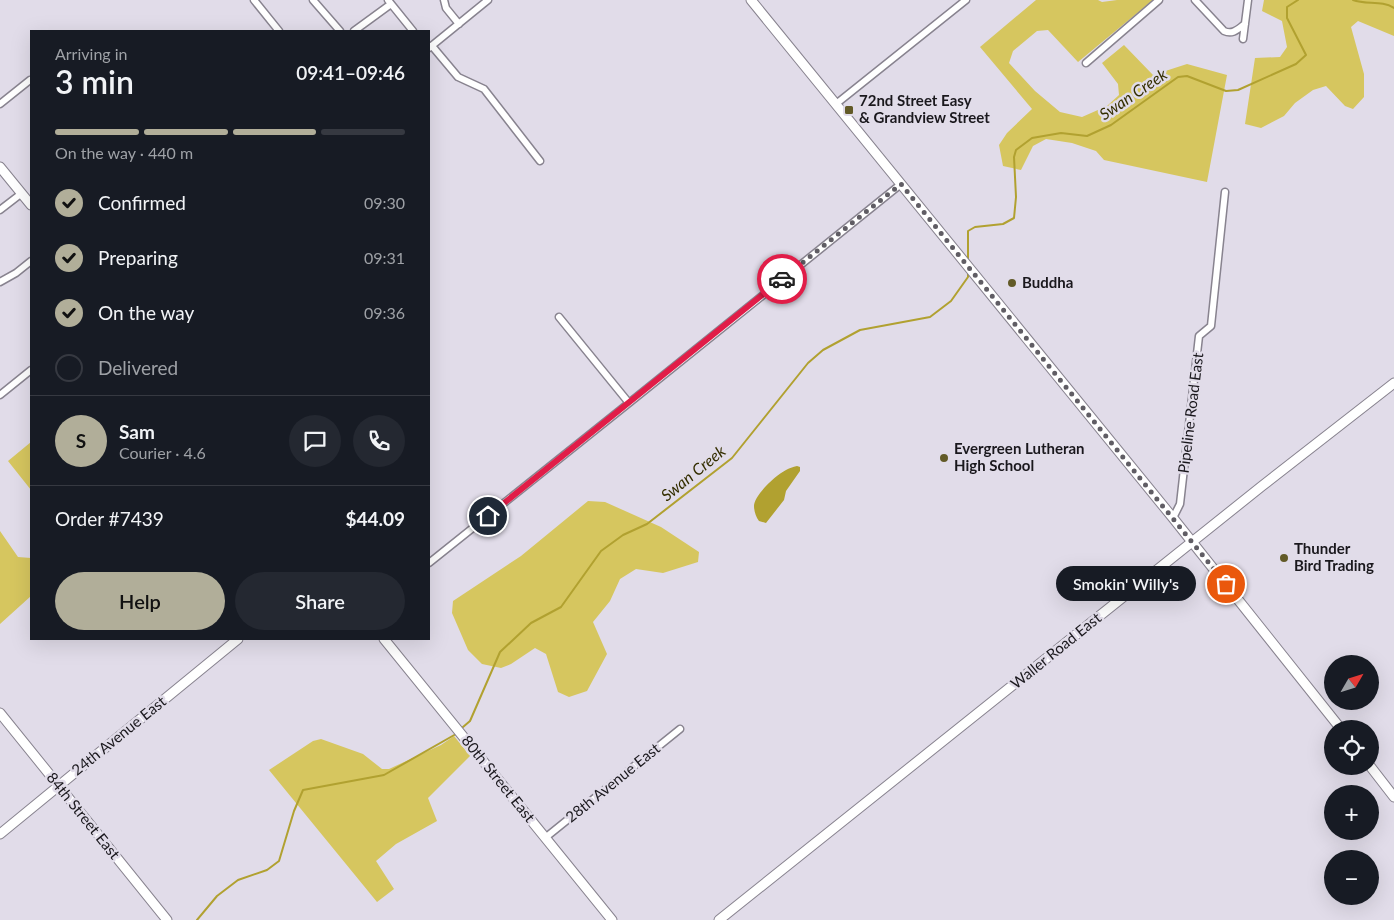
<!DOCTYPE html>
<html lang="en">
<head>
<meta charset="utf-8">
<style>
	:root { --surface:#171b24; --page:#242831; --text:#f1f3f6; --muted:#9ea1a6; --line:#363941; --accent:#b1ae99 }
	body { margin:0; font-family:Lato,sans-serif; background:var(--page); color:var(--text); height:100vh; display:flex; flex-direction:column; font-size:19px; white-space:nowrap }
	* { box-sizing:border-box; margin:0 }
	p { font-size:16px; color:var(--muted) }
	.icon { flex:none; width:28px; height:28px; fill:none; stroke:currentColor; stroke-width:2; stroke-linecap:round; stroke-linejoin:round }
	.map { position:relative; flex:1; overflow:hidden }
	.panel { position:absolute; left:30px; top:30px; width:400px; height:610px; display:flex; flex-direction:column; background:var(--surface); border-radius:0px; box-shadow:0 5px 20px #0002 }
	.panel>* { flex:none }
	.needle { width:32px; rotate:51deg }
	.controls { position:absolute; left:1324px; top:655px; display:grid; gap:10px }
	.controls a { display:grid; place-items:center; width:55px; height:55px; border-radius:50%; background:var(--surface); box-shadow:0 5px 20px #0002; font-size:25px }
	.pin { position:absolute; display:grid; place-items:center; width:42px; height:42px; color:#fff; margin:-21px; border:2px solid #fff; border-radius:50%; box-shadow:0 1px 5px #0007 }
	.courier { position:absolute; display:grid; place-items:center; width:50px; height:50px; margin:-25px; border:4px solid #e11d48; border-radius:50%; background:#fff; color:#222; box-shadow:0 1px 6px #0007 }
	.bubble { position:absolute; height:35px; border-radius:18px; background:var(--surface); box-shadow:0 5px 20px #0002; font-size:16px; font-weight:600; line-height:35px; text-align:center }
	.overview em { font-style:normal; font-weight:600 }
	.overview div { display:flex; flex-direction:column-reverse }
	.overview { display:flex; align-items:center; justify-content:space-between; height:85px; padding:0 25px }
	h1 { font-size:32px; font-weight:600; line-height:38px }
	.bar { display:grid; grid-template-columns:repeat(4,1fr); gap:8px 5px; align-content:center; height:60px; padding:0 25px }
	.bar i { height:6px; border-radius:4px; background:var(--line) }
	.bar .active { background:var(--accent) }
	.bar p { grid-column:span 4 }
	.line { display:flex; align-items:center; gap:12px; padding:0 25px; border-top:1px solid var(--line) }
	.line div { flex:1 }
	.round { display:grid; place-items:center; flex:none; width:52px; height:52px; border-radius:26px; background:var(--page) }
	ol { padding:0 25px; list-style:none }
	li { display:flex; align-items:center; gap:15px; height:55px }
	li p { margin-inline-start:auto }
	li .icon { padding:5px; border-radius:50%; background:var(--accent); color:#111; stroke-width:4 }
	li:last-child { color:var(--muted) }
	li i { width:28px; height:28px; border:2px solid var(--line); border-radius:50% }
	.action { display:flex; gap:10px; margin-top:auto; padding:10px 25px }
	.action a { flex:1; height:58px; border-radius:30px; background:var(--accent); color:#111; font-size:20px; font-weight:600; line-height:58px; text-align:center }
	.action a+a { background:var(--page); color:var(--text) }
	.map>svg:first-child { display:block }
</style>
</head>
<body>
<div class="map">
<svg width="1394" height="920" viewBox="0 0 1394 920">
	<rect width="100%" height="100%" fill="#e1dce9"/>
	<!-- green -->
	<path fill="#d6c65f" d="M1036,0H1098L1102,2L1117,0H1153L1078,62L1048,30L1037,31L1013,51L1009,63L1035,91L1060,112L1082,117L1107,106L1119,95L1118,84L1102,63L1124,45L1153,75L1187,64L1227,75L1207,182L1104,160L1096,151L1072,143L1046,139L1033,146L1021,170L1003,166L999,145L1007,133L1032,109L980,47Z
		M1264,0H1394V36L1358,21L1351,27L1364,74V97L1353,109L1345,106L1326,86L1313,90L1295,103L1284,116L1261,128L1245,124L1255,58L1280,57L1287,47L1282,21L1262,11Z
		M31,442V490L8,461Z
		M588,501L605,502L661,527L699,552L698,562L663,573L636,569L620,579L610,601L593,622L607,654L587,691L569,697L558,692L546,654L535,648L511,664L501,668L482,664L468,650L452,613L453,601L521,556Z
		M0,531L18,557L31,558V596L0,624Z
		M454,736L470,756L428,798L437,821L396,844L376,861L394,889L377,902L269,770L313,741L321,739L363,754L382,769H389L441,745Z"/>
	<!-- water -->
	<path fill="#b1a130" d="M797,466L800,467V471L786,491L784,500L766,523L759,521C756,517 754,511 754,506C754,495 776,475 786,470C789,468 793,467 797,466Z"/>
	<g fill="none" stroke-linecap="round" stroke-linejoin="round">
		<!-- stream -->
		<path stroke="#b1a130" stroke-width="2" d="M1353,0C1366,5 1382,0 1394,8
			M968,260V231L975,227L1003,224L1014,218L1016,197L1014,157L1016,150L1032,138L1061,133L1087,136L1111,125L1178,77L1187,76L1226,91L1238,90L1296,64L1306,55L1287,18V7L1298,0
			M463,727L470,721L500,652L531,623L561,607L601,551L623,535L647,524L732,458L808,363L823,350L860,330L930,317L951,301L968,277V274
			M197,920L217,896L238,880L267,870L279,861L294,811L303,790L384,775L456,734"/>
		<defs>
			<path id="minor" d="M254,0L279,31
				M313,0L340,31
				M388,0L413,31
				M444,0L446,8L459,24
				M1195,0L1224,31C1233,35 1238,29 1245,24
				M354,31L391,4
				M1243,39L1248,0
				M429,46H432L458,77L484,89L540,161
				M429,48L488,0
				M1086,63L1159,0
				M0,104L30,80
				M836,104L966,0
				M0,210L22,193
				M0,282L16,273L31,261
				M559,317L629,403
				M0,395L31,370
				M1173,518L1180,504L1199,336L1211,326L1225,192
				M429,563L629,403L901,184
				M545,838L680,729"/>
			<path id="tertiary" d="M0,167L31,205
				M384,639L612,920
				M0,713L167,920
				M0,834L238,639
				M719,920L1262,486L1394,383"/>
			<path id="secondary" d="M751,0L1173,518L1341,729
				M1370,766L1394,797"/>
		</defs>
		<!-- minor casing -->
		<use href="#minor" stroke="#88838f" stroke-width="9"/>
		<!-- tertiary casing -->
		<use href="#tertiary" stroke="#88838f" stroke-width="11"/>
		<!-- secondary casing -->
		<use href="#secondary" stroke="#88838f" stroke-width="11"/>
		<!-- minor -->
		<use href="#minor" stroke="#fff" stroke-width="6"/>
		<!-- tertiary -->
		<use href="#tertiary" stroke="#fff" stroke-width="9"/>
		<!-- secondary -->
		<use href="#secondary" stroke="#fff" stroke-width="9"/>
	</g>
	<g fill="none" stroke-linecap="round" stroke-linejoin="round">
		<!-- done -->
		<path stroke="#605d64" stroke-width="5" stroke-dasharray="0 9" d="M782,279L901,184L1226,584"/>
		<!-- route -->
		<path stroke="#e11d48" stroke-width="6" d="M488,516L782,279"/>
	</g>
	<!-- markers -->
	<g fill="#625a27" stroke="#e1dce9" stroke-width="2">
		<rect x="844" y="105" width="10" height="10" rx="2.5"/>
		<circle cx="1012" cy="283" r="5"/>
		<circle cx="944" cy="458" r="5"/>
		<circle cx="1284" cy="558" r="5"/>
	</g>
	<g text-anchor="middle" stroke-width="5" stroke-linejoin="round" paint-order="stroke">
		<!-- poi labels -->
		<g font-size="15" font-weight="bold" fill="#1a181d" stroke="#e1dce9" text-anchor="start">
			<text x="859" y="106">72nd Street Easy<tspan x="859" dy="17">&amp; Grandview Street</tspan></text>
			<text x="1022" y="288">Buddha</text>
			<text x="954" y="454">Evergreen Lutheran<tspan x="954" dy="17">High School</tspan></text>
			<text x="1294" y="554">Thunder<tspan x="1294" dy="17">Bird Trading</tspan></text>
		</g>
		<!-- street labels -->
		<g font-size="15" fill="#1a181d" stroke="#e1dce9">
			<text transform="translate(1191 413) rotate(-83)" y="5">Pipeline Road East</text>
			<text transform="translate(1056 651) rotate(-39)" y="5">Waller Road East</text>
			<text transform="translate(119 736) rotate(-39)" y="5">24th Avenue East</text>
			<text transform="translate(498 779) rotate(51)" y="5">80th Street East</text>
			<text transform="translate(613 783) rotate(-39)" y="5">28th Avenue East</text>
			<text transform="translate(83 816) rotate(51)" y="5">84th Street East</text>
		</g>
		<!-- water labels -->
		<g font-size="16" font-style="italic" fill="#342e00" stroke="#e1dce9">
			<text transform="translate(1133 94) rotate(-34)" y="6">Swan Creek</text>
			<text transform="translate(693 473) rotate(-39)" y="6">Swan Creek</text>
		</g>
	</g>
</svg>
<div class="controls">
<a><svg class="needle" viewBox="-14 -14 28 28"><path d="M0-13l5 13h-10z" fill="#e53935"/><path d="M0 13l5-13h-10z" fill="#9ea1a6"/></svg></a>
<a><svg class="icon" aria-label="locate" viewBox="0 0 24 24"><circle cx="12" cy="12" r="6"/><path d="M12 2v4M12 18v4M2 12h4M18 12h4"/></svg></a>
<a>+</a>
<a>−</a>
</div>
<div class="pin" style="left:1226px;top:584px;background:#ea580c"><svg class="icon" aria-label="bag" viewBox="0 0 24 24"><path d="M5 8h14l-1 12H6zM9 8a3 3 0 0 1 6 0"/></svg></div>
<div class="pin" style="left:488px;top:516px;background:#1f2937"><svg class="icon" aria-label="home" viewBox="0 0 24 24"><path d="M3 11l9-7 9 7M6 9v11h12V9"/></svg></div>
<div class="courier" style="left:782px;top:279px"><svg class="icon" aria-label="car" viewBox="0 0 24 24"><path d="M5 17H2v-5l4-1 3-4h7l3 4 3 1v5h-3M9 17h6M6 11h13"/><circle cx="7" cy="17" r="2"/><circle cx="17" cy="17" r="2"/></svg></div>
<div class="bubble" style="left:1056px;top:566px;width:140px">Smokin' Willy's</div>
<section class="panel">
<div class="overview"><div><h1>3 min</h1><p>Arriving in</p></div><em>09:41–09:46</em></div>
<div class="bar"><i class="active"></i><i class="active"></i><i class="active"></i><i></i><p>On the way · 440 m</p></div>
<ol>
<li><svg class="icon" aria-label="check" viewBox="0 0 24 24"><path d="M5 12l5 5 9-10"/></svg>Confirmed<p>09:30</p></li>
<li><svg class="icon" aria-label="check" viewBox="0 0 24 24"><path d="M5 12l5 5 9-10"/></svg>Preparing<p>09:31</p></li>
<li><svg class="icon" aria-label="check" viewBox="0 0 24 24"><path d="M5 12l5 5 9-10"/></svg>On the way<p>09:36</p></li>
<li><i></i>Delivered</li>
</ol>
<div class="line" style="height:90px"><b class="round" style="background:var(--accent);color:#111">S</b><div><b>Sam</b><p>Courier · 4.6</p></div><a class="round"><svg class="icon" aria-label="chat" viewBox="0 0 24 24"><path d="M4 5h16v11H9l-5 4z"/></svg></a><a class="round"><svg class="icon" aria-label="phone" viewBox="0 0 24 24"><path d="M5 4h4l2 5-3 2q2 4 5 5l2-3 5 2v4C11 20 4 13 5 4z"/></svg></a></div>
<div class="line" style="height:65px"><div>Order #7439</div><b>$44.09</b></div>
<div class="action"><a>Help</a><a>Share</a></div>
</section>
</div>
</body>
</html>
